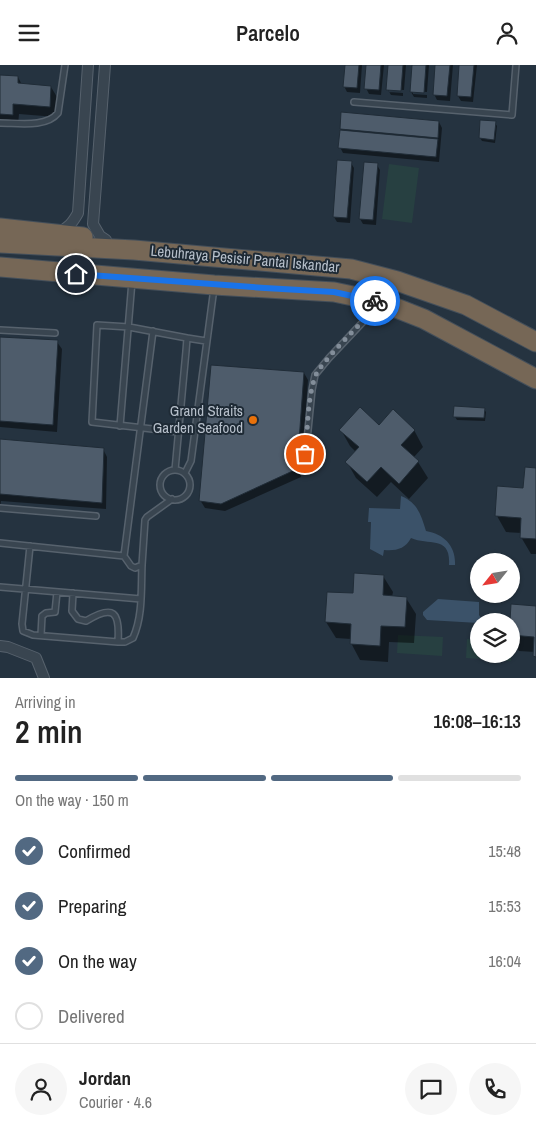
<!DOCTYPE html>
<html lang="en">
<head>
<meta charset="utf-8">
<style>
	:root { --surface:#fff; --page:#f6f6f6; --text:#222; --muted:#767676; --line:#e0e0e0; --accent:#526982 }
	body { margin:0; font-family:"Archivo Narrow",sans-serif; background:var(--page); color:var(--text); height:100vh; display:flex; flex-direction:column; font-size:19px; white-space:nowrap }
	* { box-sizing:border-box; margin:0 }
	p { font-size:16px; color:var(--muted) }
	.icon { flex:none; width:28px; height:28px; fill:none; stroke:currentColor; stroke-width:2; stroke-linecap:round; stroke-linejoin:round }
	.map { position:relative; height:613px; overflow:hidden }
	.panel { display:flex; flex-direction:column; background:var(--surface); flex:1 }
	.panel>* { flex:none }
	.needle { width:32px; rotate:240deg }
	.tools { position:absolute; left:470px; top:488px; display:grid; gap:10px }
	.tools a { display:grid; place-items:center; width:50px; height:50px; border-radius:50%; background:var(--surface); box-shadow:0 1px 4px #0004; font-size:25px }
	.pin { position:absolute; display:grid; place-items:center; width:42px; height:42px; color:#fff; margin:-21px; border:2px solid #fff; border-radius:50%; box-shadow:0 1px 5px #0007 }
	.courier { position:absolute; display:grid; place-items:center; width:50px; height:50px; margin:-25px; border:4px solid #1a73e8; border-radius:50%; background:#fff; color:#222; box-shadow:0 1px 6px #0007 }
	.overview em { font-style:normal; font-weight:600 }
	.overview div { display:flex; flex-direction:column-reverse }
	.overview { display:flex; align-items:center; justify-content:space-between; height:85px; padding:0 15px }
	h1 { font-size:32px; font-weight:600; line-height:38px }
	.bar { display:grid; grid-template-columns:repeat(4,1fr); gap:8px 5px; align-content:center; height:60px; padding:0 15px }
	.bar i { height:6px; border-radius:4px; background:var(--line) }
	.bar .current { background:var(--accent) }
	.bar p { grid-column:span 4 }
	.line { display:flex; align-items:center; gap:12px; padding:0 15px; border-top:1px solid var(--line) }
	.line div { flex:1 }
	.round { display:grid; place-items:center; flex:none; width:52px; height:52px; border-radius:26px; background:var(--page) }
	ol { padding:0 15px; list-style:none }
	li { display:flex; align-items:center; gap:15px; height:55px }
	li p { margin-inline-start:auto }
	li .icon { padding:5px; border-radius:50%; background:var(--accent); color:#fff; stroke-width:4 }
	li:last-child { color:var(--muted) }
	li i { width:28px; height:28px; border:2px solid var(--line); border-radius:50% }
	header { display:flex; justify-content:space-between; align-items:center; height:65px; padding:0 15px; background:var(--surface); font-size:22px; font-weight:600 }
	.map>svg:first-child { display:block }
</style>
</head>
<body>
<header><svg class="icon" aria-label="menu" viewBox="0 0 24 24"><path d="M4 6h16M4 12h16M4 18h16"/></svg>Parcelo<svg class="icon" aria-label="person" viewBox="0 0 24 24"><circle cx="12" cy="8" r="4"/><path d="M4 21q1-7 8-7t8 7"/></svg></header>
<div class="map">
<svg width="536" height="613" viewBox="0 0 536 613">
	<rect width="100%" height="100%" fill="#253340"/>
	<!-- green -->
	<path fill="#274041" d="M389,99L419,103L412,158L382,154Z
		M398,570L443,572L442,591L397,588Z
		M467,574L479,575V589H511V596L466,593Z"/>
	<!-- water -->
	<path fill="#3b5269" d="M401,431C418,438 421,450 426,466C444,469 456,481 455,500H449C451,470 429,481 411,473C405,484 396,486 384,485L383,491L370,484L371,457H368L369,443L400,444Z
		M438,534L479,537V550L483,556H479V558L427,555L423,550V547Z"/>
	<!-- shadow -->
	<path fill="#0007" d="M346,0H362L360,28L347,27L344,21Z
		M368,0H384L381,30L369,29L366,23Z
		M390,0H406L404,25L389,24V27L403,28V31L391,30L388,25Z
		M413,0H429L427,27L413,26V29L427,30V33L414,32L411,27Z
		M437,0H453L450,36L437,35L434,29Z
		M461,0H477L473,37L461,36L458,31Z
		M0,11L18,12L22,20L51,22L57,32L56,52L19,49L18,60L0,59Z
		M342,48L439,57L442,63L439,97L343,88L340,82Z
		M495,58L497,61L495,78L482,76L480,73Z
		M351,98L354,103L350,158L337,157L334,152Z
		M377,100L380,105L376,160L363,159L360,154Z
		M0,273L57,277L62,284L57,367L0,362Z
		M304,308L308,315L301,412L225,446L205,443L200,435Z
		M484,344L486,347L485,356L457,355L455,352Z
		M379,362L414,365L423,382L414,392L418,397L428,413L409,434L391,417L377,432L356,413L347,397L356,387L350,381L341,365Z
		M0,376L103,384L107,392L106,444L1,436L0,443Z
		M536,404V489H531L521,472L522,468L506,467L497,451L525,424Z
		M383,511L393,527L392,532L406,533L416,549L414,578L389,577L388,597L360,595L351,578V574L336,573L326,557L354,530Z
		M512,540L536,542V594L535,587L519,586L511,572Z"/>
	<!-- building -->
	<path fill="#4e5c6b" stroke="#202c37" d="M345,0H359L357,23L343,22Z
		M366,0H381L379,25L364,24Z
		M388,0H403L401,26L386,25Z
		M412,0H426L424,28L410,27Z
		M435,0H450L447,31L433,30Z
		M459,0H474L471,32L457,31Z
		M0,10L18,11V18L51,21L50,42L13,39V50L0,49Z
		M341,47L439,56L438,73L340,64Z
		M480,55L496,56L494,75L479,73Z
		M340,65L438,74L436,92L338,83Z
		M337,95L352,96L347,153L333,152Z
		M364,97L378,98L373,155L359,154Z
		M0,272L58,275L53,360L0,356Z
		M211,300L304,307L297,404L221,439L199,436Z
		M454,341L485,343L484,353L453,352Z
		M360,342L379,360L393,344L415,365L401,380L419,396L399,419L381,402L367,417L345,397L359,382L339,365Z
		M0,374L104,383L102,438L0,429Z
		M525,402L536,403V474L520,473L521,453L495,451L497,421L523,423Z
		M354,508L384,510L383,530L407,532L405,562L381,561L380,581L350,579L351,559L325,557L327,527L353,528Z
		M511,539L536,541V592L533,591L534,572L511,570V556H510Z"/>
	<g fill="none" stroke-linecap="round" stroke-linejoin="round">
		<defs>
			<path id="lane" d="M354,37L512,50L516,0
				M0,58C18,58 46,63 58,48L65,0
				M0,265L55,268
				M187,273L206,276
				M120,361L132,216
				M175,405L186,286L187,273L129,262L97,260L92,357L178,367
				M304,405L312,325L315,310L329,293L378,241
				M160 420a15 15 0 1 1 30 0a15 15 0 1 1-30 0Z
				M185,408L191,396L214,223
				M0,443L96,451
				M0,478L124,491L131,501L135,503L142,500C141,524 143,551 133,573L125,577H118L33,570L23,566L22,559L30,481
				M124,491L153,266
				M142,500L145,455L147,452L172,434
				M0,522L141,534
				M73,528L72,546L78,554L86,556C114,539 120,547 118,577
				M41,570L42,551L46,548L55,547L57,527"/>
			<path id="street" d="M105,0L93,159L100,171L106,175
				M58,167C68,164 73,157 78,148L88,0
				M0,581L8,582L36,593L44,613"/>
			<path id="highway" d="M0,163L83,172
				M0,178L134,185L351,204L397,216L466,240L536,277
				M0,202L214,220L334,227L381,237L424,254L536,314"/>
		</defs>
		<!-- lane casing -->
		<use href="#lane" stroke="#57626d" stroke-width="8"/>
		<!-- street casing -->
		<use href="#street" stroke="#57626d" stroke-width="12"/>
		<!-- highway casing -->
		<use href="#highway" stroke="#444f5a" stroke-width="21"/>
		<!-- lane -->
		<use href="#lane" stroke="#394550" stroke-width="5"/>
		<!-- street -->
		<use href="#street" stroke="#394550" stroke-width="10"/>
		<!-- highway -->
		<use href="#highway" stroke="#766756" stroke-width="19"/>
	</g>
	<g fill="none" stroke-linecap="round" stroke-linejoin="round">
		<!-- done -->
		<path stroke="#838e9a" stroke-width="5" stroke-dasharray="0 9" d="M305,389C308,365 307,335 315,312C320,297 368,252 381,237L375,236"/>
		<!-- route -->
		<path stroke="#1a73e8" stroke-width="6" d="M76,209L265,223L334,227L375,236"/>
	</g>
	<!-- markers -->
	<circle fill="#e8710a" stroke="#1e2a35" stroke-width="2" cx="253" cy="355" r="5"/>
	<g text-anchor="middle" stroke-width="4" stroke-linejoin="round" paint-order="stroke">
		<!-- street labels -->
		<g font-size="15" fill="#b6bfca" stroke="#1e2a35">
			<text transform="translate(245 194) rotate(5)" y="5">Lebuhraya Pesisir Pantai Iskandar</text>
		</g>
		<!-- poi labels -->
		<g font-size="15" fill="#b6bfca" stroke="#1e2a35" text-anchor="end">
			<text x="243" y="351">Grand Straits<tspan x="243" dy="17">Garden Seafood</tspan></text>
		</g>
	</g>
</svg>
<div class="tools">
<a><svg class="needle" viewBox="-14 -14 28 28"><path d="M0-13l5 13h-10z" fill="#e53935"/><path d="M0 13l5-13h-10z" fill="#767676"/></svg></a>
<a><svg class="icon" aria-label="layers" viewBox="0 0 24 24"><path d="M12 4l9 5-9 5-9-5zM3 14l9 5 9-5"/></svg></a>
</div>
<div class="pin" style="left:305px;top:389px;background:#ea580c"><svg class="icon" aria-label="bag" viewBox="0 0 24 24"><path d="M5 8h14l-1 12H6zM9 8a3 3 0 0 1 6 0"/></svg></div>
<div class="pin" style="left:76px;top:209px;background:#1f2937"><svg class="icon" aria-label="home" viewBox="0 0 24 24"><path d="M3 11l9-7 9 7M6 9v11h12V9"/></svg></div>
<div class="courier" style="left:375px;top:236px"><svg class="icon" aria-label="bike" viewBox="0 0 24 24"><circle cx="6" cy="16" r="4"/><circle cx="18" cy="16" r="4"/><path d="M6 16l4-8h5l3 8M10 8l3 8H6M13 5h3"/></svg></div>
</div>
<section class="panel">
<div class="overview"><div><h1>2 min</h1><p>Arriving in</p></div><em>16:08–16:13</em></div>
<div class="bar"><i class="current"></i><i class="current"></i><i class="current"></i><i></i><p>On the way · 150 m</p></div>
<ol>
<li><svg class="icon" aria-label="check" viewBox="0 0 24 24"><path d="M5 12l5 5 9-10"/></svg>Confirmed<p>15:48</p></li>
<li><svg class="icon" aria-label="check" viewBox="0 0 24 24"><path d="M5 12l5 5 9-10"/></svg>Preparing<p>15:53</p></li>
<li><svg class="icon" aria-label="check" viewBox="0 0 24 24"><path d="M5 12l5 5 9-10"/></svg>On the way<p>16:04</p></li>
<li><i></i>Delivered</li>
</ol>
<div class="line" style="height:90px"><a class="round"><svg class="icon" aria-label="person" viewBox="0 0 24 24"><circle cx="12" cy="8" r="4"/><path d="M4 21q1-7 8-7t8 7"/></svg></a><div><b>Jordan</b><p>Courier · 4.6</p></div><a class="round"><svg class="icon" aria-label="chat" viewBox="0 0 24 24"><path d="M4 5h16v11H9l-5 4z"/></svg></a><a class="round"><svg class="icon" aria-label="phone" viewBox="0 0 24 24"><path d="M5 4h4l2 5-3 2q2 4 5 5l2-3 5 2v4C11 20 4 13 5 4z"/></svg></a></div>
</section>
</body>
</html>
